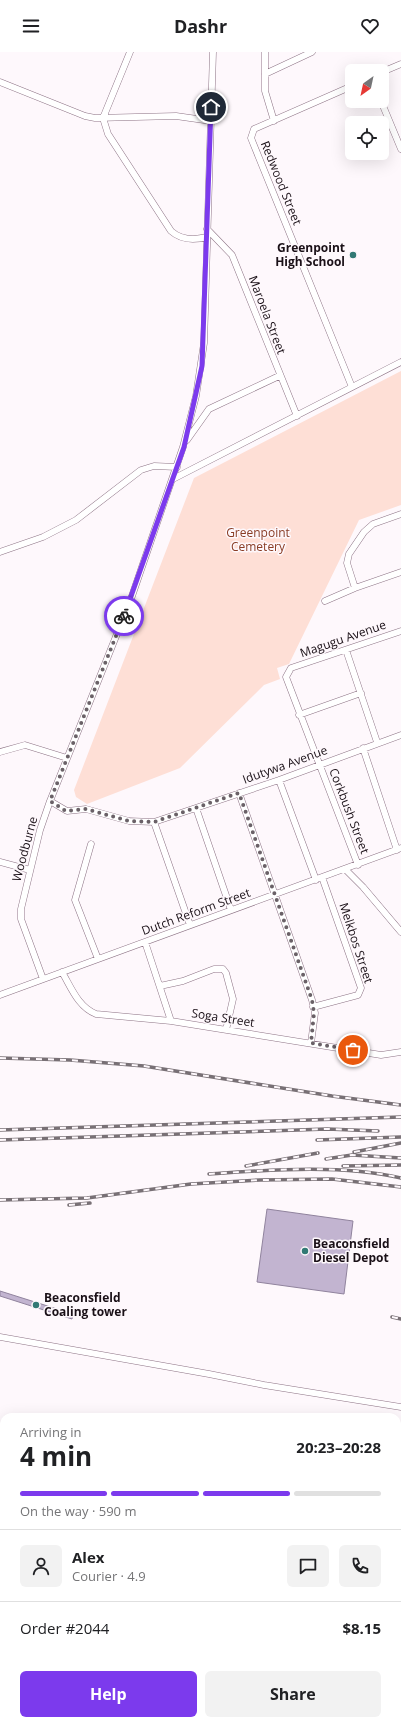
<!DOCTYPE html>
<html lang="en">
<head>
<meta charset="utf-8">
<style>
	:root { --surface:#fff; --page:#f2f2f2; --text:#202124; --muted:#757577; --line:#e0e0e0; --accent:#7c3aed }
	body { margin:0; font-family:"Open Sans",sans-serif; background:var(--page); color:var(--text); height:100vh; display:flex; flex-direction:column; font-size:15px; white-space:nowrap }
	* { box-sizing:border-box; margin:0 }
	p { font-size:13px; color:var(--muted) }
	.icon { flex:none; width:22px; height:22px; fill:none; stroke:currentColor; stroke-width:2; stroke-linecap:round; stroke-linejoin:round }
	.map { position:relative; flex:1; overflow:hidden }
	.sheet { position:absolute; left:0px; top:1361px; width:401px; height:312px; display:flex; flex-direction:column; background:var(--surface); border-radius:12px 12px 0 0; box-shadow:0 4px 16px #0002 }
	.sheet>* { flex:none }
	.needle { width:26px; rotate:213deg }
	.buttons { position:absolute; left:345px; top:12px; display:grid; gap:8px }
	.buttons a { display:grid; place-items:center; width:44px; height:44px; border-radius:6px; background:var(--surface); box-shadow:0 4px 16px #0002; font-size:20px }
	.pin { position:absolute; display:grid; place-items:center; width:34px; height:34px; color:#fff; margin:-17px; border:2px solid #fff; border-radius:50%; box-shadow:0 1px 4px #0007 }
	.courier { position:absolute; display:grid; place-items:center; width:40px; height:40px; margin:-20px; border:3px solid #7c3aed; border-radius:50%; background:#fff; color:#222; box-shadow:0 1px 5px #0007 }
	.overview em { font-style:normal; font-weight:700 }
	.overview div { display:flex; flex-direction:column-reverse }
	.overview { display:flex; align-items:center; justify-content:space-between; height:68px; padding:0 20px }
	h1 { font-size:26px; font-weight:700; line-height:30px }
	.bar { display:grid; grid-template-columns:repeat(4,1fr); gap:6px 4px; align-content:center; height:48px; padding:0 20px }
	.bar i { height:5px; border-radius:3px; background:var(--line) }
	.bar .selected { background:var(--accent) }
	.bar p { grid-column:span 4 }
	.line { display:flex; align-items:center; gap:10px; padding:0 20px; border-top:1px solid var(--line) }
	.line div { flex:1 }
	.round { display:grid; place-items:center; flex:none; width:42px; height:42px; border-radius:6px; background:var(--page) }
	.action { display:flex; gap:8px; margin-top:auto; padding:8px 20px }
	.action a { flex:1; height:46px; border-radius:6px; background:var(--accent); color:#fff; font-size:16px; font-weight:700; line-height:46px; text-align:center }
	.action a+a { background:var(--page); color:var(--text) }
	header { display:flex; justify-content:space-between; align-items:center; height:52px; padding:0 20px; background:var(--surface); font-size:18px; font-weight:700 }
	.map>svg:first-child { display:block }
</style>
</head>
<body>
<header><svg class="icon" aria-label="menu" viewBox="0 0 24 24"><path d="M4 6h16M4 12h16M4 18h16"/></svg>Dashr<svg class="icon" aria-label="heart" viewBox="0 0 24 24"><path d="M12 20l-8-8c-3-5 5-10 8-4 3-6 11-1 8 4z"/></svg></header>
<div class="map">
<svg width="401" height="1673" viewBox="0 0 401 1673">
	<rect width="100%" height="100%" fill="#fef8fc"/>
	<!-- green -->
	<path fill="#fedfd6" d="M401,319V453L359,468L289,612L277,616L280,627L264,633L180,716L87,752L76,745L74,738L194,426Z"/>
	<!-- building -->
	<path fill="#c2b4d0" stroke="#90839d" d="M267,1157L353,1169L344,1242L257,1230Z
		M0,1239L73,1262L72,1267L0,1244Z"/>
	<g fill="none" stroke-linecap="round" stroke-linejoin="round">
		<defs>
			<path id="minor" d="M130,0L103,66L108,82L171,179C182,189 195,188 207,185
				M265,0V39L274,69
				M382,20L401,12
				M265,22L312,0
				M0,30L85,64L95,66L176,64L211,69
				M352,34L254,77L251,86L352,335
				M381,49L401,97
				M207,177L232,203L297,364
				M187,388L209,357L279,324
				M173,427L401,310
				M0,500L43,485L76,468L141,418L154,414L177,415
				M355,536L347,511L349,502L364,480L373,472L401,462
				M325,549L355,536L401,520
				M346,598L377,690
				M299,663L361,641
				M363,696L397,798
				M0,700L25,693L67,706
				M279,728L316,828
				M239,741L312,948L315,961L311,991
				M50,749L67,759L86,757L129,769L154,770L279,728L401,683
				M196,756L231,858
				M154,770L190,873
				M91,792L75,848L98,907
				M0,810L30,818
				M358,813L286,625L291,616L401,579
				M345,817L363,835L401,880
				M145,890L171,969
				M62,920C71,935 78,955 96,962L171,969L381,1003L401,1000
				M43,927L21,867V857L40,778L50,749L131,547L183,395L196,344L204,291L213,0
				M160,934L183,929L214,917H223L226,921L233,947L226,978
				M0,943L401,796
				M313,955L358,943L361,936L322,825
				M0,1285L209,1322L264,1333L401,1355
				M397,1552H401
				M0,1580L4,1579"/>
		</defs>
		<!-- minor casing -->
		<use href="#minor" stroke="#8d7385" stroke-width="7"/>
		<!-- minor -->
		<use href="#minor" stroke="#fff" stroke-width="6"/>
		<defs>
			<path id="rail" d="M0,1006L70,1008L144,1014L332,1044L401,1053
				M0,1078L401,1065
				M0,1088L327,1077L378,1079
				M317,1088L401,1085
				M354,1100L401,1091
				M326,1107L352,1103L401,1106
				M246,1114L318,1101
				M343,1114L401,1113
				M209,1122C268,1118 343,1112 401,1126
				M0,1148L87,1146L191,1132L260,1128L332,1127L401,1135
				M69,1153L90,1151
				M392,1265L401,1267
				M0,1561L4,1560"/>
		</defs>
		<!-- rail casing -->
		<use href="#rail" stroke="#787075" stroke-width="3.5"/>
		<!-- rail -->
		<use href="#rail" stroke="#fef8fc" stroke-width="2" stroke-dasharray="6" stroke-linecap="butt"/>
	</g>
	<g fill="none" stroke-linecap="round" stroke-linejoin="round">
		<!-- done -->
		<path stroke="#6a6167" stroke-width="4" stroke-dasharray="0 7.2" d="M124,564L50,749L66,759L86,757L129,769L154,770L239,741L312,948L314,961L311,991L353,998"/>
		<!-- route -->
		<path stroke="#7c3aed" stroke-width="5" d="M124,564L184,395L202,314L211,55"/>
	</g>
	<!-- markers -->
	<g fill="#317974" stroke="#fef8fc" stroke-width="1.5">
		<circle cx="353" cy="203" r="4"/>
		<circle cx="305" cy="1199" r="4"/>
		<circle cx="36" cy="1253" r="4"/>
	</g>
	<g text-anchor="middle" stroke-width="3" stroke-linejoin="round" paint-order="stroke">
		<!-- street labels -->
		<g font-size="12" fill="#1a1017" stroke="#fef8fc">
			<text transform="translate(281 131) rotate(68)" y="4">Redwood Street</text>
			<text transform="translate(267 263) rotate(69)" y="4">Maroela Street</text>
			<text transform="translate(343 587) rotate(-19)" y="4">Magugu Avenue</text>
			<text transform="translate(285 713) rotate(-20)" y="4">Idutywa Avenue</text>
			<text transform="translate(349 759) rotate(69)" y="4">Corkbush Street</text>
			<text transform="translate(25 797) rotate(-75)" y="4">Woodburne</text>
			<text transform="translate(196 860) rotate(-20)" y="4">Dutch Reform Street</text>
			<text transform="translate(356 891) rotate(72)" y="4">Melkbos Street</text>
			<text transform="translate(223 966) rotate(9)" y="4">Soga Street</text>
		</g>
		<!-- poi labels -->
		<g font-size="12" font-weight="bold" fill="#1a1017" stroke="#fef8fc" text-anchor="start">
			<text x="345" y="200" text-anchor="end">Greenpoint<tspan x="345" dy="14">High School</tspan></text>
			<text x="313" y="1196">Beaconsfield<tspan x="313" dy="14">Diesel Depot</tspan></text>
			<text x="44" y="1250">Beaconsfield<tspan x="44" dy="14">Coaling tower</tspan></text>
		</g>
		<!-- park labels -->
		<g font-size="12" fill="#893c24" stroke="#fef8fc">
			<text x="258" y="485">Greenpoint<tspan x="258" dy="14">Cemetery</tspan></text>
		</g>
	</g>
</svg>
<div class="buttons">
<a><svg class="needle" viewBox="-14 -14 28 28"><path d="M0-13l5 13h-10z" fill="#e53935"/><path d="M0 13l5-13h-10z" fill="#757577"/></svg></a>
<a><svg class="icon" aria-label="locate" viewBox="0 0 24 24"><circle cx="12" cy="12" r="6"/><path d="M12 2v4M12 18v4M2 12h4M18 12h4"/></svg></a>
</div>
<div class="pin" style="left:353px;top:998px;background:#ea580c"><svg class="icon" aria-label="bag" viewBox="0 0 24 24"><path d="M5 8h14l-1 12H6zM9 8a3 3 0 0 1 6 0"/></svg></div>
<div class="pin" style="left:211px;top:55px;background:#1f2937"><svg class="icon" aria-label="home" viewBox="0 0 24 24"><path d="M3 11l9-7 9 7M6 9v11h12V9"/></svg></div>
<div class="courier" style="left:124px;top:564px"><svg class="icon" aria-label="bike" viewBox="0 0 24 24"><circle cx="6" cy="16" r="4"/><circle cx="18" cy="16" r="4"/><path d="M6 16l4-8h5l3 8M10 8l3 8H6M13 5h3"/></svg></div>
<section class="sheet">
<div class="overview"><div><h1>4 min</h1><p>Arriving in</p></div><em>20:23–20:28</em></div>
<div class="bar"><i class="selected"></i><i class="selected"></i><i class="selected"></i><i></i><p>On the way · 590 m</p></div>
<div class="line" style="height:72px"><a class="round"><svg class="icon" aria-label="person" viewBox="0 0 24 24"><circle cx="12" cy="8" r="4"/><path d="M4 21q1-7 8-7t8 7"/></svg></a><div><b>Alex</b><p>Courier · 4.9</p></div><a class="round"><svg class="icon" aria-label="chat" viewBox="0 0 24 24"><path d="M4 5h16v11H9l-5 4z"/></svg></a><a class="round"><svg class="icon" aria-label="phone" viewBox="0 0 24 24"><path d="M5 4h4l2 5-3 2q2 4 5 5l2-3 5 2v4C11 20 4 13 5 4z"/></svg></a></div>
<div class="line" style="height:52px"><div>Order #2044</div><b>$8.15</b></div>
<div class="action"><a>Help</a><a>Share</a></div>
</section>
</div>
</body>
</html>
